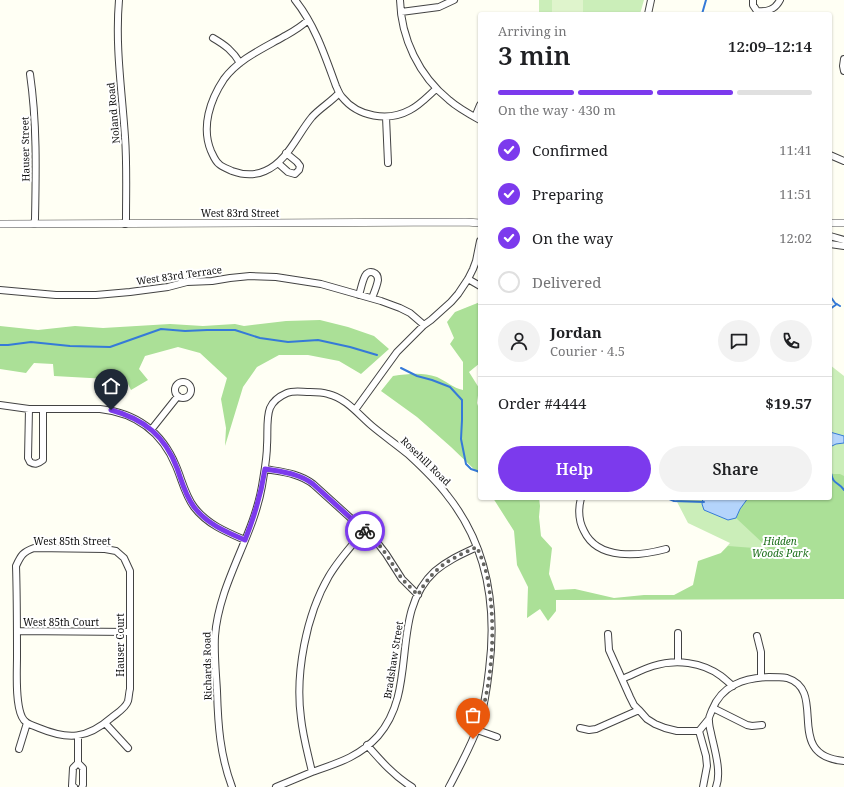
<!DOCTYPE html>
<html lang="en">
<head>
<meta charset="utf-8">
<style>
	:root { --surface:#fff; --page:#f2f2f2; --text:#202124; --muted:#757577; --line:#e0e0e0; --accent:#7c3aed }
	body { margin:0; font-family:"Noto Serif",serif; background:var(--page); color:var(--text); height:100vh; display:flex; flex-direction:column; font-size:15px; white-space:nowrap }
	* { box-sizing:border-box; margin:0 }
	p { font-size:13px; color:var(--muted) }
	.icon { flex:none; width:22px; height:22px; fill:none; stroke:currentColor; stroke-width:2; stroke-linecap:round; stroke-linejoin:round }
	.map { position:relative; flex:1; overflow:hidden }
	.details { position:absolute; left:478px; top:12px; width:354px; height:488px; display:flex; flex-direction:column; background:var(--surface); border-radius:4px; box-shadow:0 1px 3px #0004 }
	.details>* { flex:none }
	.pin { position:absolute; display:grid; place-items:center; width:34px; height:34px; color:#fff; margin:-41px -17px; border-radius:50% 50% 50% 0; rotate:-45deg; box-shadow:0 0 4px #0007 }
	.pin .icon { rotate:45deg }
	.courier { position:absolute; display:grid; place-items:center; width:40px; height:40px; margin:-20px; border:3px solid #7c3aed; border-radius:50%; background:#fff; color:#222; box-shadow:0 1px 5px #0007 }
	.overview em { font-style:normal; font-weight:600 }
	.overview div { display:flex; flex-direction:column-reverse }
	.overview { display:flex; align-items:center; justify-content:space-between; height:68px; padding:0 20px }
	h1 { font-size:26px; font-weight:600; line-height:30px }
	.bar { display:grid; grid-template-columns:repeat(4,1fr); gap:6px 4px; align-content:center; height:48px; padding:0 20px }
	.bar i { height:5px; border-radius:3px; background:var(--line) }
	.bar .on { background:var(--accent) }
	.bar p { grid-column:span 4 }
	.line { display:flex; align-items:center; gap:10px; padding:0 20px; border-top:1px solid var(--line) }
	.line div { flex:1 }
	.round { display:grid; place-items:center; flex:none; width:42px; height:42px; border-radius:21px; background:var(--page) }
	ol { padding:0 20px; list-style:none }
	li { display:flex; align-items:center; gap:12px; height:44px }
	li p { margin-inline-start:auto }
	li .icon { padding:4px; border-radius:50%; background:var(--accent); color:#fff; stroke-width:4 }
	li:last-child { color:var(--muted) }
	li i { width:22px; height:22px; border:2px solid var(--line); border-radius:50% }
	.button { display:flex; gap:8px; margin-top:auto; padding:8px 20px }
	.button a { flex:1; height:46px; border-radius:24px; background:var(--accent); color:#fff; font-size:16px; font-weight:600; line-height:46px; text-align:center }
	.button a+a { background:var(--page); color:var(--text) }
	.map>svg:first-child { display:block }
</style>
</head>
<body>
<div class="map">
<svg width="844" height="787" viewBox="0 0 844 787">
	<rect width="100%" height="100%" fill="#fffff4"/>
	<!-- green -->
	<path fill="#cbeeb9" d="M539,0H644L640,14H539Z
		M830,365L844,376V595L721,553L730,543L688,523L675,498H830Z"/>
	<!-- forest -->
	<path fill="#abe097" d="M480,302V363L469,372L479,388L477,403L480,412V477L478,473L451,447L417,417L381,391L393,376C409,374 421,372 437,377C446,381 453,388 463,390V362L450,344L454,338L447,322L455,312Z
		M320,320L348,327L374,336L389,349L361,374L339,361L308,355H279L257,367L243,387L225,446L226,428L221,399L227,378L200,353L178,347L145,356L139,369L148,380L131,390L126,380L54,376L53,364L34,363L26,373L0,369V326L38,330L75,326L103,328L170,324L203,326L235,324L244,326L286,321Z
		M830,474H840L844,476V599L571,600H556V611L548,621L540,609L527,618L528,587L517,565L514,531L493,498H539L540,506L539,517L541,536L552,548L549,574L555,590L575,589L614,598L644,595H674L693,585L698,561L721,553L728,546L769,549L736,518L740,509L748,498H830Z"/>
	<!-- pitch -->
	<path fill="#dff4cc" d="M552,0H583V14H552Z"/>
	<!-- water -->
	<path fill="#b4d4fb" stroke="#357ad8" d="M830,432L844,436V443L836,444L830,447Z
		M703,498H748L740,509L736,518L728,520L704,510L702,504Z"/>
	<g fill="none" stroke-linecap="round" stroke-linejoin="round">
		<!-- stream -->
		<path stroke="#357ad8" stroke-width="2" d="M702,14L706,0
			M830,296L835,303L840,306
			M830,309L837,304
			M0,345H8L31,342L70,346L110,347L161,329L185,331L207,330H235L260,338L288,342L318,340L350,347L377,355
			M401,368L417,376L432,380L450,387L462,400V420L461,439L466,464L471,469L480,472
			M830,472L831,473C833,485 839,482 844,490
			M667,498L674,501L704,502"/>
		<defs>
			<path id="minor" d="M119,0C115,46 122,91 125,137C127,164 126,192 126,219L125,224
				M295,0C315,25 325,56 336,86C338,90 339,94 342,97C358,117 388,122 410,110C420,105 428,96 436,89
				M400,0C401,38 419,76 449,100C458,108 469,114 480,120
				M753,0V5L757,11C767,12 775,10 780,0
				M401,12L439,7L454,0
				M648,14L651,0
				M308,20C300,28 292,32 283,37C262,49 239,59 224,79C210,100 201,127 211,151C213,155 215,161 219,164C222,167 228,169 232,171C243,175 254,176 265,171C287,162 297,135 312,117C320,108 331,102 339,93
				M213,38C225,45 233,51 240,63
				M844,59L843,66L844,71
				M30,74C37,122 36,171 35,219L34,224
				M386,117L388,163
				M475,117L480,105
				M830,155L844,161
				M278,163L288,172L295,174L299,170L300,166L297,162L286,153
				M830,236L844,240
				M830,244L844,246
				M468,279L480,286
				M0,290L56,295H96L130,292L168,287L187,282L212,281L230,278L250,276L276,277L321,284L381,301L400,308L410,313L424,325
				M359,295C361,289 362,282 365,276C369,269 378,272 378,280C377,286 374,293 372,298
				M175 390a8 8 0 1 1 16 0a8 8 0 1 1-16 0Z
				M0,405L29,409H100C137,413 162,432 176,466C182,480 185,495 194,507C207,524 226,532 245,540
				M29,409L28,458L30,462C35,465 38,464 43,460V409
				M355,410L397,352L424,325L431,320L451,302L458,294L468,279L473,269L476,261L480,241
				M151,430L178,396
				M265,469C282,472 299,473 313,484L376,541L386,554L402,579L418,595
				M581,498C578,510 578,520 584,531C598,561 640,556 666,549
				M34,548L105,549L116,551L124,558L130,571V689C129,692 129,697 128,701C126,708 117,713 111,718C87,739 68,740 39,728C32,725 25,724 22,717C15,703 17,672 17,657C17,626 17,596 16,566C21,555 23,552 34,548Z
				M17,631L130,632
				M678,633V662
				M608,634L609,650L630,697L634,705L639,710L647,719L655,724L665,728L677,731H699L708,720
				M757,636L761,652V677
				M622,679C632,675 643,669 653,666C676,659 702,662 721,676C725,679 729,683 733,686
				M713,708L747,725L752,726L762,725
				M105,723L128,748
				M580,728L589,730L596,729L639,710
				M477,730L497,737
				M699,731L706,756L707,766L703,787
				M78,736V763L83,768V785L82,787
				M367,745C381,761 394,776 412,787
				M19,749L27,723
				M312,772C308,754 303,737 301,718C295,674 306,615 329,576C339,559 352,545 365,530
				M74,787L72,786L73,768L78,763
				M232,787C220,755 218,725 217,691C216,673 214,654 215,636C219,583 253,538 262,486C264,473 267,459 267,445C268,434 266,418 270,408C273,401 280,396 287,393C294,390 302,392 310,392C316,392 322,392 328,394C346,398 359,415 372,426C384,436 397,445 409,455C422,467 436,480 447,495C488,546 497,607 489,670C487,688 484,707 479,724C471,746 460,766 449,787
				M276,787C288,782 300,777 312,772C338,763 359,757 378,736C420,688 388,614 435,571C448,560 462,554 477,547
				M716,787C722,772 714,748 711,733C710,729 709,725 709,721C708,718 711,713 712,710C722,685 744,678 769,677C775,677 781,677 787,678C829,691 782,756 844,761"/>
			<path id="tertiary" d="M830,223H844
				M0,224L466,222L480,223"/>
		</defs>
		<!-- minor casing -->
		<use href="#minor" stroke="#434343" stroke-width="8"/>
		<!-- tertiary casing -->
		<use href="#tertiary" stroke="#434343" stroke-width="8"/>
		<!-- minor -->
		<use href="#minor" stroke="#fff" stroke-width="6"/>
		<!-- tertiary -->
		<use href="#tertiary" stroke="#fff" stroke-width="7"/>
	</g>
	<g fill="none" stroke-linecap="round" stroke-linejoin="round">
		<!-- done -->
		<path stroke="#646460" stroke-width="4" stroke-dasharray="0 7.2" d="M365,531L376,541L386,554L402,579L418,595C433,567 450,559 477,547C481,557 485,566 487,576C497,626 493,691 473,739"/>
		<!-- route -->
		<path stroke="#7c3aed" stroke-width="5" d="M111,410C144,419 165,436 177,468C182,482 185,495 194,507C207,524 226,532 245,540C255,515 261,495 265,469C282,472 299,473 313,484L365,531"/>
	</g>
	<g text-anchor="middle" stroke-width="4" stroke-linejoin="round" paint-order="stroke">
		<!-- street labels -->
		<g font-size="10" fill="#101010" stroke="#fff">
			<text transform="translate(113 113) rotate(-95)" y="4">Noland Road</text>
			<text transform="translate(25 149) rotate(-91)" y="4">Hauser Street</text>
			<text x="240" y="217">West 83rd Street</text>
			<text transform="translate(179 275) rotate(-8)" y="4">West 83rd Terrace</text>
			<text transform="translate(426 461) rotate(44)" y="4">Rosehill Road</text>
			<text x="72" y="545">West 85th Street</text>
			<text x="61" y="626">West 85th Court</text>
			<text transform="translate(120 645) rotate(-90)" y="4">Hauser Court</text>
			<text transform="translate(393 660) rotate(-81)" y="4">Bradshaw Street</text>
			<text transform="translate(207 666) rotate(-91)" y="4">Richards Road</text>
		</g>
		<!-- park labels -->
		<g font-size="10" font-style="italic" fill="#1c6f1a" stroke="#fff">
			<text x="780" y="545">Hidden<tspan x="780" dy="12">Woods Park</tspan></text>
		</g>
	</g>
</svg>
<div class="pin" style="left:473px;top:739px;background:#ea580c"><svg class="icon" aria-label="bag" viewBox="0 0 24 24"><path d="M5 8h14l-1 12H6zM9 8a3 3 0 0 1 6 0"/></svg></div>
<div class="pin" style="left:111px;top:410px;background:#1f2937"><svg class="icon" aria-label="home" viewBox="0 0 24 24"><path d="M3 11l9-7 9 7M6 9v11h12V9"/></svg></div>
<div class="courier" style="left:365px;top:531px"><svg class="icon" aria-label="bike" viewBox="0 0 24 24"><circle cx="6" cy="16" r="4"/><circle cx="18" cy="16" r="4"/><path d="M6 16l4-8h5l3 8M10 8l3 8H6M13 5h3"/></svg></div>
<section class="details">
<div class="overview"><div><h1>3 min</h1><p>Arriving in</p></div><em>12:09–12:14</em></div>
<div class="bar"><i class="on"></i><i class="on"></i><i class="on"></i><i></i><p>On the way · 430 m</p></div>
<ol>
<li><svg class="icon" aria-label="check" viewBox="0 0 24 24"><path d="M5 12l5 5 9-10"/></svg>Confirmed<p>11:41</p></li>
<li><svg class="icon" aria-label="check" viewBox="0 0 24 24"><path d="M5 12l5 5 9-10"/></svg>Preparing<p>11:51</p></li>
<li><svg class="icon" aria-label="check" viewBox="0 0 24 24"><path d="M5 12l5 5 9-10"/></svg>On the way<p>12:02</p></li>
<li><i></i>Delivered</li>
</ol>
<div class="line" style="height:72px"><a class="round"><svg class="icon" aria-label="person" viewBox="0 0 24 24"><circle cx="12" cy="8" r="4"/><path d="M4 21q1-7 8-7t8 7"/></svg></a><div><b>Jordan</b><p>Courier · 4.5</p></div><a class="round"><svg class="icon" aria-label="chat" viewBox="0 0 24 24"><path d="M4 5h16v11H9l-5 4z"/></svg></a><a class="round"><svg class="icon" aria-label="phone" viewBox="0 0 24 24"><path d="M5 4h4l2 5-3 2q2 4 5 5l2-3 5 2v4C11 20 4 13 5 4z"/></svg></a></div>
<div class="line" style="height:52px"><div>Order #4444</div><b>$19.57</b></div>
<div class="button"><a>Help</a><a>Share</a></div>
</section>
</div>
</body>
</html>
